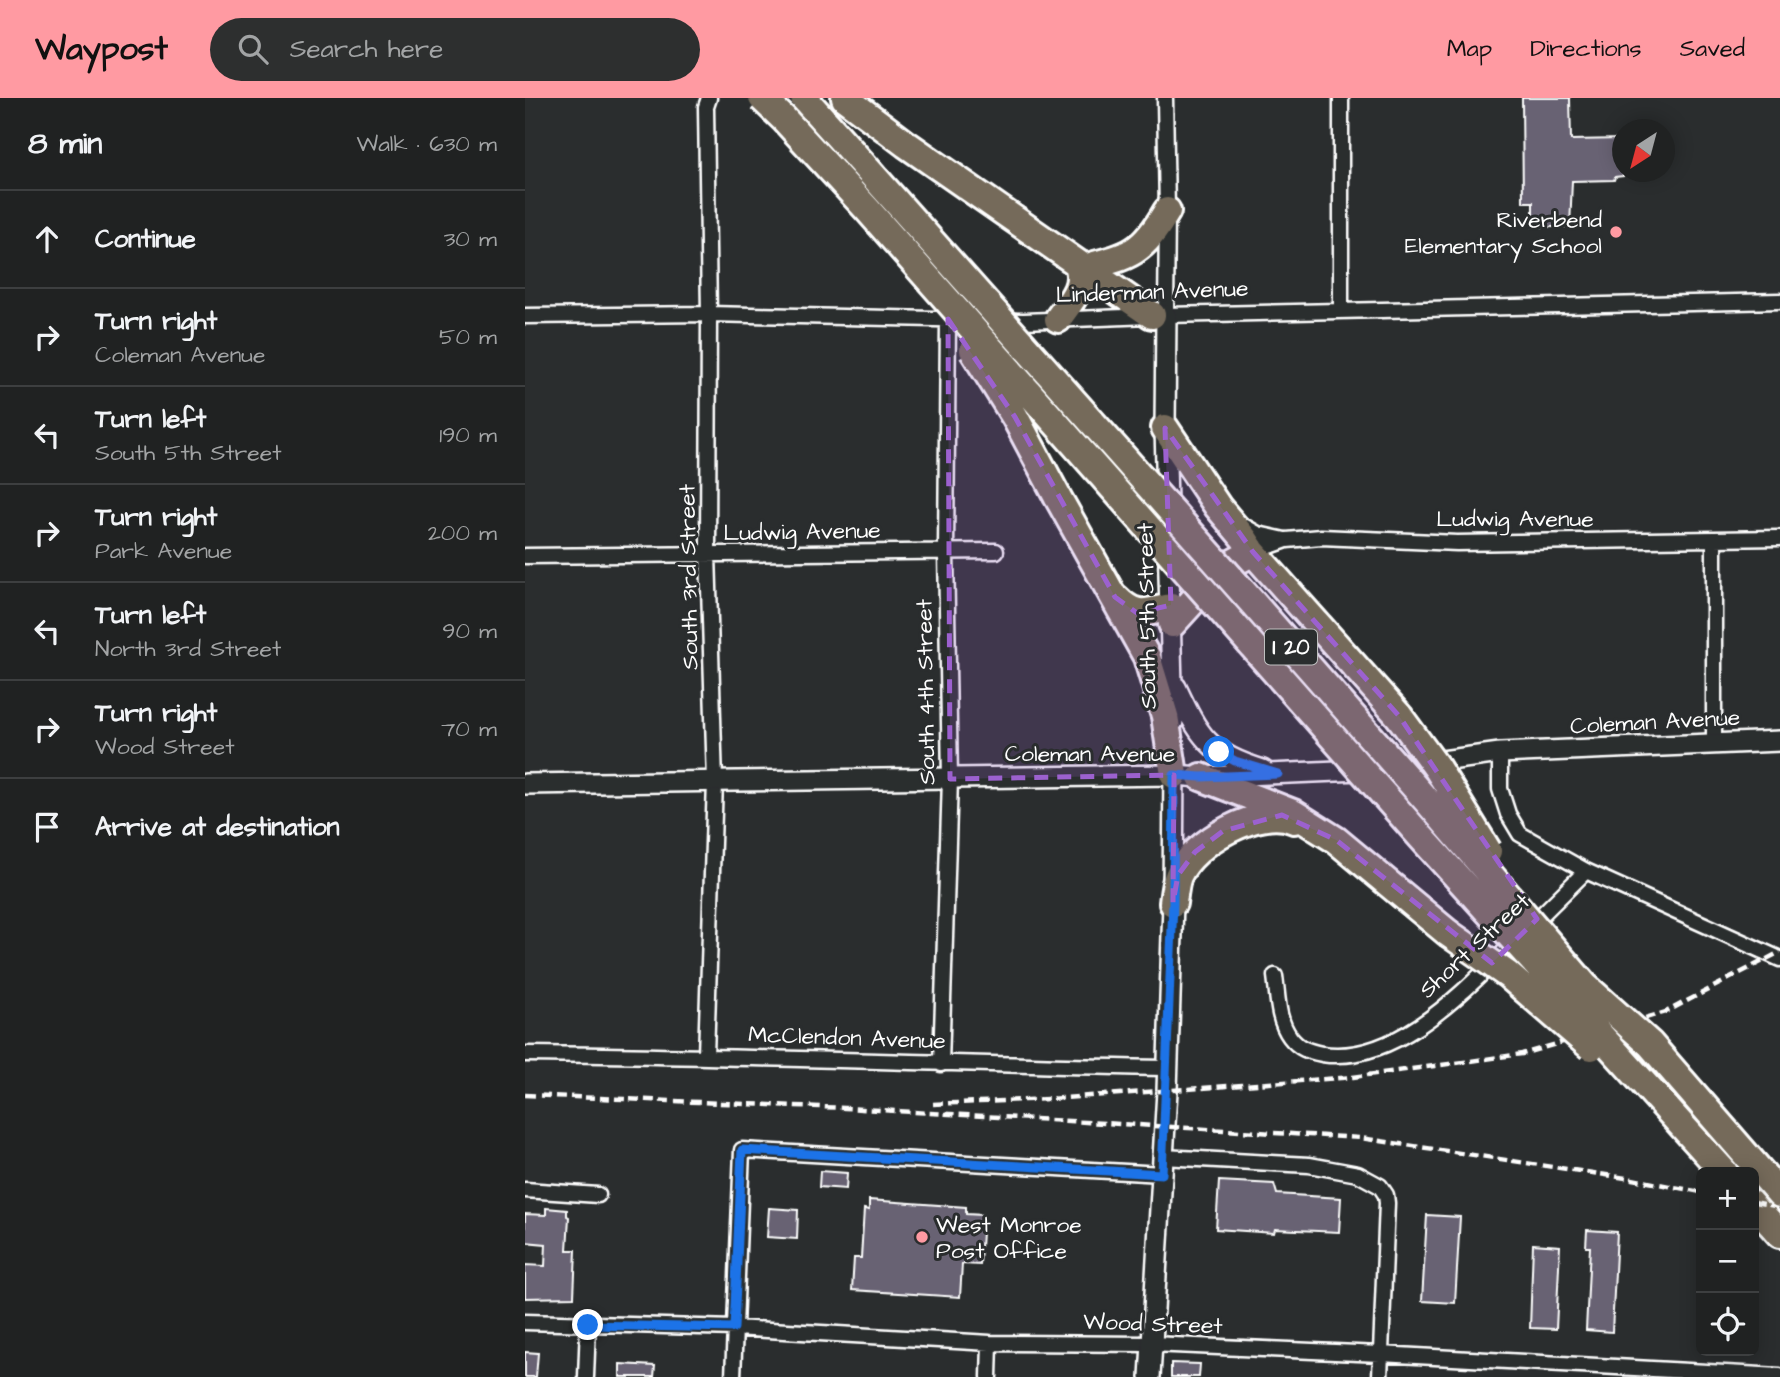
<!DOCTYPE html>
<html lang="en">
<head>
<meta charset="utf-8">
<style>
	body { margin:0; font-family:"Architects Daughter",sans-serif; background:#2d2f2f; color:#f1f3f6 }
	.controls { position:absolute; right:21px; bottom:21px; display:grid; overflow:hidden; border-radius:10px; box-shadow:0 4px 18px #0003 }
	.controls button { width:63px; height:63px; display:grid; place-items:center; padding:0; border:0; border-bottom:2px solid #3d3f40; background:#202222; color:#f1f3f6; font:35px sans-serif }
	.compass { position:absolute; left:1087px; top:21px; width:63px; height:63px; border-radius:50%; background:#202222; box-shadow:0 4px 18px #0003; rotate:216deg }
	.stop { position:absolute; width:21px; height:21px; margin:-16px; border:5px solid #1a73e8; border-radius:50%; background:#fff }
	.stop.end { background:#1a73e8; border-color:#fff; box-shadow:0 2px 7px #0008 }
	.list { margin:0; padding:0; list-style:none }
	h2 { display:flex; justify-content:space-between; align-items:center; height:91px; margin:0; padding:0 28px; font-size:30px }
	h2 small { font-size:23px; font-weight:400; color:#a2a4a5 }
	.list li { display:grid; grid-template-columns:46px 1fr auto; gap:21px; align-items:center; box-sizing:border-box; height:98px; padding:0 28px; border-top:2px solid #3d3f40 }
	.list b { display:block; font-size:26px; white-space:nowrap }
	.list p { margin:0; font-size:23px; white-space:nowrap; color:#a2a4a5 }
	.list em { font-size:23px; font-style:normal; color:#a2a4a5 }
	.icon { flex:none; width:38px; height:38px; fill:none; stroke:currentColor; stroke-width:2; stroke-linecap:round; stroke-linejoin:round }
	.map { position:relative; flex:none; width:1255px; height:1279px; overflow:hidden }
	header { display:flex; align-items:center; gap:42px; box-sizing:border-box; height:98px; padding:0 35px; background:#ff9aa2; color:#111 }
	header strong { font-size:33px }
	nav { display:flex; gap:38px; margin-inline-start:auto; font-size:24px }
	.search { width:490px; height:63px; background:#2d2f2f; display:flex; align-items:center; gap:18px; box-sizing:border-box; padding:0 24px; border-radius:38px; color:#a2a4a5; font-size:26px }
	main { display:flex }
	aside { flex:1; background:#202222 }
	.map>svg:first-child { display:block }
	.building { fill:#676273; stroke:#fff; stroke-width:2 }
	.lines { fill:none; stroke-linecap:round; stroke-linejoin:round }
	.street-casing { stroke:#fff; stroke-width:19 }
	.secondary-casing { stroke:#fff; stroke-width:24 }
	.highway-casing { stroke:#fff; stroke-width:32 }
	.street { stroke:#2a2d2e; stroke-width:14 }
	.secondary { stroke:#2a2d2e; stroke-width:19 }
	.highway { stroke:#746a5a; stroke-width:26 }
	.rail { stroke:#fff; stroke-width:4.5; stroke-dasharray:10 5; stroke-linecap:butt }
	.highway-bridge-casing { stroke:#fff; stroke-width:32; stroke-linecap:butt }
	.highway-bridge { stroke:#746a5a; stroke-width:26 }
	.route { stroke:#1a73e8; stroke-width:9 }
	.marked { fill:#9c61cf; fill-opacity:0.2; stroke:#9c61cf; stroke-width:5; stroke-dasharray:14 9; stroke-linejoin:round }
	.poi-dot { fill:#ff9aa2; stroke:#2a2d2e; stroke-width:2.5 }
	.labels { text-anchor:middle; stroke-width:6; stroke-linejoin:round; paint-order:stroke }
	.shield { fill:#2a2d2e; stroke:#bfc0c0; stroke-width:2 }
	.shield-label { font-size:21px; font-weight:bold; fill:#fff }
	.poi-label { font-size:23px; fill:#fff; stroke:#2a2d2e; text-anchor:end }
	.street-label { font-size:23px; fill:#fff; stroke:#2a2d2e }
</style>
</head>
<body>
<header>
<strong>Waypost</strong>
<div class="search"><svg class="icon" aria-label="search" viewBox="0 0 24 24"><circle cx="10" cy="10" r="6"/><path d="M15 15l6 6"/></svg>Search here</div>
<nav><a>Map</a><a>Directions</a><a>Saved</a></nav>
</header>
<main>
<aside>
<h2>8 min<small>Walk · 630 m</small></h2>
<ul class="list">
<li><svg class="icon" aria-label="ahead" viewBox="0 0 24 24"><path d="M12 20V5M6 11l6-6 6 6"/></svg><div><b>Continue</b></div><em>30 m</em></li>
<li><svg class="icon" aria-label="right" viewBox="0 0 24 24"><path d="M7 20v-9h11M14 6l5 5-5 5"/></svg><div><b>Turn right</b><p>Coleman Avenue</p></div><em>50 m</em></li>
<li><svg class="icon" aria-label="left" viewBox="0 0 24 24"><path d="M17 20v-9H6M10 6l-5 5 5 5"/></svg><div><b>Turn left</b><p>South 5th Street</p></div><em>190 m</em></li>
<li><svg class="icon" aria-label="right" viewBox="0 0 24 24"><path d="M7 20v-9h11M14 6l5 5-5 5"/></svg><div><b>Turn right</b><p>Park Avenue</p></div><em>200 m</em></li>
<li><svg class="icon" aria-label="left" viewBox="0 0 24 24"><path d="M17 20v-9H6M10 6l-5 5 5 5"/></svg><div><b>Turn left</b><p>North 3rd Street</p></div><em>90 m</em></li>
<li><svg class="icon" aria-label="right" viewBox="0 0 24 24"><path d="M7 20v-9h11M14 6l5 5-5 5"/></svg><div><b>Turn right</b><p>Wood Street</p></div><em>70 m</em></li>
<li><svg class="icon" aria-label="arrive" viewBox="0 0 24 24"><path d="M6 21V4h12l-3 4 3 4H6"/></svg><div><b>Arrive at destination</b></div></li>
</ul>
</aside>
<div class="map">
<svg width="1255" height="1279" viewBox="0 0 1255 1279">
	<rect width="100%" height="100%" fill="#2a2d2e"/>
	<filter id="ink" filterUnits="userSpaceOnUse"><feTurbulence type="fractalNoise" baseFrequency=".0143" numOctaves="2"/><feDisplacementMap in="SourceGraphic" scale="14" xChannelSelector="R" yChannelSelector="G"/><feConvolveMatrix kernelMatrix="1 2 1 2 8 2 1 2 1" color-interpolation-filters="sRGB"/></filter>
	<g filter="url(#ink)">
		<path class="building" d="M997 0H1045L1046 42 1097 41 1098 78 1090 79 1089 82 1047 83 1045 129H1008V104H998Z
			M295 1073 322 1075 321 1091 294 1089Z
			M694 1083 749 1086 752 1096 816 1100 814 1134 750 1131 749 1135 691 1131Z
			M344 1102 441 1109V1116L458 1117 455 1167 437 1166 435 1199 327 1192 329 1160H336L339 1111 344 1112Z
			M21 1110 42 1112V1118L44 1119 42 1152H51L49 1199 0 1200V1167L20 1168 21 1146 0 1144V1116L21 1117Z
			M244 1110 273 1112 272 1141 242 1139Z
			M902 1117 935 1119 930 1205 897 1203Z
			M1062 1132 1092 1134 1087 1234 1061 1232 1065 1149H1061Z
			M1008 1146 1035 1148 1031 1231 1005 1230Z
			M0 1254 13 1255 11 1279H0Z
			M646 1265 675 1266 674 1279H646Z
			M95 1266 130 1268 129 1279H95Z"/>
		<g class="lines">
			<g class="street-casing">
				<path id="street" d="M640 0 642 113 641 217 1255 203
					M816 212V0
					M0 218 184 216 499 223 625 218
					M717 427 733 436 760 442
					M1189 441V645
					M728 454 762 442 796 439 932 445 1255 440
					M0 458 471 453
					M975 655V691L983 716 995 736 1061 773 1255 861
					M750 878C753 899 752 921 765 939 774 951 783 953 797 956 870 967 938 894 985 848 1010 823 1036 798 1061 773
					M0 956C214 958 428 966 641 970
					M181 957 190 684 183 456 184 216 181 9 184 0
					M416 966 425 681 421 454 423 221
					M638 1059 784 1067 833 1076 855 1088 861 1097 862 1105 855 1279
					M0 1092 73 1097
					M0 1224 210 1230 465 1245 626 1246 855 1256 1255 1278
					M61 1279 63 1227
					M208 1279 217 1052 637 1076
					M464 1279 465 1245"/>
			</g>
			<g class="secondary-casing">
				<path id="secondary" d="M627 217H641L640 330 648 624
					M651 589C674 638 683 656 738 672
					M0 686 649 677 676 679 859 671 975 655 1255 643
					M625 1279 642 993 648 805 649 665"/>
			</g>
			<g class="highway-casing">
				<path id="highway" d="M320 0 381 46 627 217
					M558 170C605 158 617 156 642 113
					M533 221C545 204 561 188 553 167
					M640 330 693 409 719 440 728 454 874 618
					M532 398 622 559 640 618 649 677
					M591 500C612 521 621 514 646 509
					M647 526 697 471 728 454
					M676 679 768 715 811 742 923 835
					M648 805C649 797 650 786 653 778 667 745 735 706 769 722
					M1229 1107 1255 1136"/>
			</g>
			<use href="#street" class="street"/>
			<use href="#secondary" class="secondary"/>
			<use href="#highway" class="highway"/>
			<path class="rail" d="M0 997 320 1010 836 1040 1107 1081 1176 1094
				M408 1006 524 1001 828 979 997 956 1141 914 1255 854
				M1229 1104 1255 1109"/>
			<g class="highway-bridge-casing">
				<path id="highway-bridge" d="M237 0 259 21 342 111 896 739 1199 1074
					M279 0 719 495 902 703 1060 888 1125 946 1255 1096
					M448 252 490 319 532 398
					M874 618 912 670 963 753
					M923 835 983 877 1066 949"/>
			</g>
			<use href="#highway-bridge" class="highway-bridge"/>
		</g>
	</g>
	<g class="lines" filter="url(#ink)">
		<path class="route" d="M63 1227 209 1230 217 1052 637 1076 648 805 649 677 676 679 753 676 710 663 694 654"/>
	</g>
	<path class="marked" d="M423 221 490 319 590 499 612 515 646 507 640 330 728 454 874 618 1012 821 967 865 811 742 757 717 698 733 670 754 653 777 648 805 649 677 425 681Z"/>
	<g class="poi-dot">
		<circle cx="1091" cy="134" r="7"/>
		<circle cx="397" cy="1139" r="7"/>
	</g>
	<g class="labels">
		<rect class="shield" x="740" y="531.5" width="52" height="35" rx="5"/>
		<g class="shield-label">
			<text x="766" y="556">I 20</text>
		</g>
		<g class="poi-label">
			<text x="1077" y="129">Riverbend<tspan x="1077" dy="26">Elementary School</tspan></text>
			<text x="411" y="1134" text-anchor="start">West Monroe<tspan x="411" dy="26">Post Office</tspan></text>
		</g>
		<g class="street-label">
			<text transform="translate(627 193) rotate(-2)" y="8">Linderman Avenue</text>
			<text x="990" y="428">Ludwig Avenue</text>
			<text transform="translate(277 433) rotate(-1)" y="8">Ludwig Avenue</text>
			<text transform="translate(163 479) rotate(-91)" y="8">South 3rd Street</text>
			<text transform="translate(621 518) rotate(-91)" y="8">South 5th Street</text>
			<text transform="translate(400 594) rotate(-91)" y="8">South 4th Street</text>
			<text transform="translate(1130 623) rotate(-3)" y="8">Coleman Avenue</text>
			<text x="565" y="663">Coleman Avenue</text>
			<text transform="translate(949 847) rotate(-43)" y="8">Short Street</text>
			<text transform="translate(322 939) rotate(2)" y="8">McClendon Avenue</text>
			<text transform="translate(628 1225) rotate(2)" y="8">Wood Street</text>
		</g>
	</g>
</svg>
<div class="controls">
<button>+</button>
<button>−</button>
<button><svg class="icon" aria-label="locate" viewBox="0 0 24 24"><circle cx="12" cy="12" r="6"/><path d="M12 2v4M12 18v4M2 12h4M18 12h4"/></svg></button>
</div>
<svg class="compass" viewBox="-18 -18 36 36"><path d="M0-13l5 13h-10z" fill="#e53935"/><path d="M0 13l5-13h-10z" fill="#a2a4a5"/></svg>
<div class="stop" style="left:694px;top:654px"></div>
<div class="stop end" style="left:63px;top:1227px"></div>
</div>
</main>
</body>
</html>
